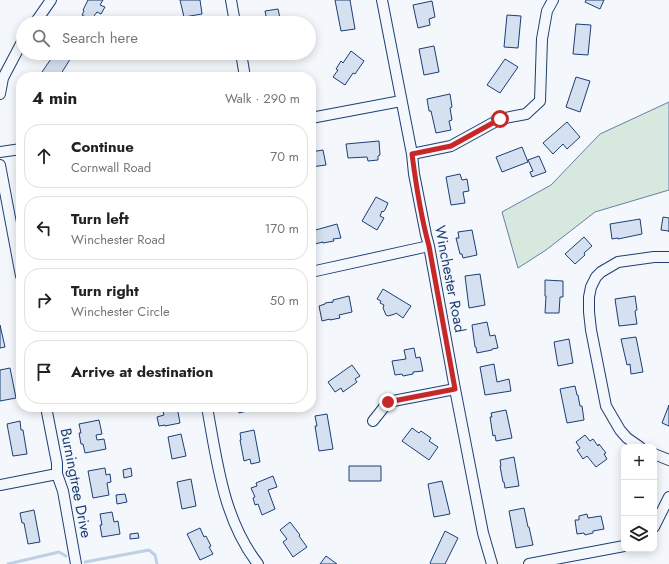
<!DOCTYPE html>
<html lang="en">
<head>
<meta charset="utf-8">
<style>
	body { margin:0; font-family:Jost,sans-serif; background:#f6f6f6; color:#222 }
	.controls { position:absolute; right:12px; bottom:12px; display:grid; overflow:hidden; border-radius:8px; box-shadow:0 2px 10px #0003 }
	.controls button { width:36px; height:36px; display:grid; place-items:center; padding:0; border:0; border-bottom:1px solid #e0e0e0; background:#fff; color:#222; font:20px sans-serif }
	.stop { position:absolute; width:12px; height:12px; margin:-9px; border:3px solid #c62828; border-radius:50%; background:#fff }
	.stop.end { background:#c62828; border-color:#fff; box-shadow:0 1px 4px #0008 }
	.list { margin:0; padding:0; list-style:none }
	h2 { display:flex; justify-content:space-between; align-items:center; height:52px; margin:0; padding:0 16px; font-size:17px }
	h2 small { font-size:13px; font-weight:400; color:#767676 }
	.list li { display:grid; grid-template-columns:26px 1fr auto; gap:12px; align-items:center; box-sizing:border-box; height:64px; margin:0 8px 8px; padding:0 8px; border:1px solid #e0e0e0; border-radius:16px }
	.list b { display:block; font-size:15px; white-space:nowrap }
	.list p { margin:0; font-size:13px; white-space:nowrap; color:#767676 }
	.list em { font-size:13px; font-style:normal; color:#767676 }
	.icon { flex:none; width:22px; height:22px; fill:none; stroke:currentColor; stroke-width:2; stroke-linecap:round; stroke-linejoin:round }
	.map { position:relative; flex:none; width:669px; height:564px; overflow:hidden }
	.search { position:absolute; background:#fff; box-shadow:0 2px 10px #0003; left:16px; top:16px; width:300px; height:44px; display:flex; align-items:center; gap:10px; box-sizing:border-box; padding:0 14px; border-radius:22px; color:#767676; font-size:15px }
	.panel { position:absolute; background:#fff; box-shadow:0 2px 10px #0003; left:16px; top:72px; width:300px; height:340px; border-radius:16px }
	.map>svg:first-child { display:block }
	.green { fill:#d7e8df; stroke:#687fa3 }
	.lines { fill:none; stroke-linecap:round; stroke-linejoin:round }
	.stream { stroke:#bed0e5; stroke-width:3 }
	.building { fill:#d5e0f0; stroke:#1d3f73 }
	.minor-casing { stroke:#1d3f73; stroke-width:12 }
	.minor { stroke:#f4f7fb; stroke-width:10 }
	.route { stroke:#c62828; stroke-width:5 }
	.labels { text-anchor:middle; stroke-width:3; stroke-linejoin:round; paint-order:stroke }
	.street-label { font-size:15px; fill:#1d3f73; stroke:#f4f7fb }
</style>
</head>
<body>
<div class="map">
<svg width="669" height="564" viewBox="0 0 669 564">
	<rect width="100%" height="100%" fill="#f4f7fb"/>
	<path class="green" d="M669 102V190L595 212 546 250 518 268 502 212 551 185 600 134Z"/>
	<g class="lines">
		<path class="stream" d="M85 562 149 550 155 555 157 564
			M8 564 59 552 66 556"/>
	</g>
	<path class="building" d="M88 0H103L100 5 105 7 101 14 97 12 94 16 103 21 102 23H89L91 20 82 15 84 11 83 10Z
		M180 0H200L202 14 184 17Z
		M335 0H350L355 29 341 31Z
		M586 0H604L600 9 585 2Z
		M432 1 435 17 429 19 430 25 418 28 413 5Z
		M278 9 281 23H265L264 17 266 16 265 11Z
		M507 15 521 16 518 48 504 47Z
		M576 24 591 25 588 55 573 54Z
		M434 46 439 72 424 75 419 49Z
		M351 51 364 61 355 74 353 73 345 85 333 77 338 70 336 69 341 61 343 63Z
		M55 53H74L59 77H50L42 72Z
		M505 59 518 67 500 93 487 85Z
		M576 77 590 81 580 112 566 107Z
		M450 94 452 107 450 108 452 120 449 121 451 130 436 133 431 111H429L427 99Z
		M567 122 580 137 567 149 563 144 553 154 543 143Z
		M379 141 380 155 378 156V160L368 161 367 157 348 158 346 144Z
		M522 147 528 162 502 172 496 157Z
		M323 150 326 165 311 167V152Z
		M539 156 546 172 532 177 530 172 533 171 528 160Z
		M460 174 462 180 467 179 469 191 463 192 465 203 451 205 446 177Z
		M376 197 388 203 385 210 383 212 382 211 380 216 384 218 377 230 362 221Z
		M663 217 669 218V232V231L661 230Z
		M640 219 642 234 618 239V238L612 239 610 224Z
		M337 224 341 238 333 239 334 241 323 243V242L315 244 312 231Z
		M472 230 477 255 463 258 462 254H460L456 238H459L458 232Z
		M584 237 592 246 584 253 585 255 575 264 565 254Z
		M480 274 485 305 469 308 465 276Z
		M545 280 563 281V297H560L559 313H545L546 296H545Z
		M383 289 411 306 403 318 396 313 395 314 388 316 386 315 383 308 384 305 380 303 381 301 377 299Z
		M349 296 352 312 339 315 340 318 330 320V319L322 321 319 306 325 304V303L332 302V303L333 302V300Z
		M635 296 637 310 635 311 637 324 619 326 615 299Z
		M487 322 490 336 495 335 498 348 492 349V350L477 353 476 347H475L472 325Z
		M0 325 5 347 0 348Z
		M636 337 643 372 631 374 630 364 627 365 621 339Z
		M569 339 573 363 558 366 554 342Z
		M414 348 416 358 420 357 423 371 413 372V374L403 376 402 374 395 375 392 361 406 359 404 350Z
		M494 364 497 382 509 379 511 391 485 395 480 367Z
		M352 365 360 376 355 379 357 382 343 392 341 388 335 392 328 382Z
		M10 368 16 398 0 401V370Z
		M575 386 577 395H578L580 406H582L584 420 567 423 560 389Z
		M669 405V426L662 423Z
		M148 407H177L180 423 165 426V425L159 426 157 417 164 415 162 408 148 410Z
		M238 407H259V408L239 413Z
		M506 410 512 438 496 441 495 435 493 436 490 417H492L491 413Z
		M327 414 333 449 319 451 315 426H317L315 416Z
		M99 420 102 434 96 435 97 440 104 439 106 449 85 453 83 444H81L79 433H81L79 424Z
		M20 421 21 430H23L27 454 13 456 7 424Z
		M412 428 419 433 421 431 431 438 429 441 438 447 429 460 402 441Z
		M254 430 260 462 251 464 250 459 244 461 240 440H241L240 433Z
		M181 434 186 456 172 459 168 437Z
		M585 435 590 441 593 439 598 446 599 444 606 453 604 454 607 459 596 467 587 456 583 459 577 450 580 448 576 442Z
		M514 457 519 486 505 488 504 482H503L500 466H501L500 460Z
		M349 466H381V481H349Z
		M105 468 106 475 110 474 111 482 107 483 109 495 93 498 88 471Z
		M131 468 132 476 124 478 123 470Z
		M273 476 277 487 268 490 275 509 262 515 258 504 255 505 253 498 255 497 251 488 257 486 256 483Z
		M191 479 196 506 182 509 177 482Z
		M442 481 450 514 434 517 428 484Z
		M125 494 127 502 117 504 116 495Z
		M524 508 528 527H529L533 545 516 548 509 511Z
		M34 510 40 542 28 544 24 523H22L20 513Z
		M112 512 114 522 118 521 120 534 102 537 100 525H102L100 514Z
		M587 514 588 518 601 516 604 529 593 531V533L585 535 584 533 577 534 575 520H579V516Z
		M290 522 300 535 299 536 307 547 293 557 283 542 287 539 280 530Z
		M200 528 204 537 206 536 211 546 209 547 213 554 200 560 187 534Z
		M445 531 458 538 445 564H431L430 563Z
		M138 533 139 538 130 539V534Z
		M326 556 337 564H320Z"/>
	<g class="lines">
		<g class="minor-casing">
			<path id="minor" d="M231 0 235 23
				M382 0 412 154 414 174 426 235 429 246 455 389 483 533 492 564
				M35 23 51 0
				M241 53 245 77
				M0 94 3 78 23 40
				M311 118 401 101
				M0 152 21 149
				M412 154 451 146 500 119 526 114 540 101 542 39 547 11 553 0
				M0 165 21 276
				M311 272 429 246
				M46 407 57 463V474L63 491 76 564
				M207 407C217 461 223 519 258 564
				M373 421 388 402 455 389
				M640 447 627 438 620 430 606 406 591 330 589 312V297L591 287 596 277 601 272 618 262 654 257H669
				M654 454 669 460
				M0 485 57 474
				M654 527 669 497
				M529 564 624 546"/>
		</g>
		<use href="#minor" class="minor"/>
	</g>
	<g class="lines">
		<path class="route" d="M388 402 455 389 429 246C421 217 416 185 412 154L451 146 500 119"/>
	</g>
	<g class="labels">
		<g class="street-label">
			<text transform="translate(450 279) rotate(79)" y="5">Winchester Road</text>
			<text transform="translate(76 483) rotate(79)" y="5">Burningtree Drive</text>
		</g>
	</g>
</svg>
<div class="controls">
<button>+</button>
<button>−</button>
<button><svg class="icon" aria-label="layers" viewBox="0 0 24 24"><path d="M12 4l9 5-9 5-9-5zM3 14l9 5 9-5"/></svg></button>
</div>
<div class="stop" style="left:500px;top:119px"></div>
<div class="stop end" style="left:388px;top:402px"></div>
<div class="search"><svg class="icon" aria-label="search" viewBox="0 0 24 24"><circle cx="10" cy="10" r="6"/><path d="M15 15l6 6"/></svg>Search here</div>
<section class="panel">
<h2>4 min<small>Walk · 290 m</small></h2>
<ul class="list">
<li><svg class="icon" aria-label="ahead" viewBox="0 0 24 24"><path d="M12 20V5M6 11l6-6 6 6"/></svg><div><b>Continue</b><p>Cornwall Road</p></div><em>70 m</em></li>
<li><svg class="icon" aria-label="left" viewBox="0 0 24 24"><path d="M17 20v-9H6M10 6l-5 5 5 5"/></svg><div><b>Turn left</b><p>Winchester Road</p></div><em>170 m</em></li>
<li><svg class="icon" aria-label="right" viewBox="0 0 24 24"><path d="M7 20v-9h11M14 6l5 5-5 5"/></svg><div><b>Turn right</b><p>Winchester Circle</p></div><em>50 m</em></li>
<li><svg class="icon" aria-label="arrive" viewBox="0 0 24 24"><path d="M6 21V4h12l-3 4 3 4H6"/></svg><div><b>Arrive at destination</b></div></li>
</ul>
</section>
</div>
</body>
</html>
